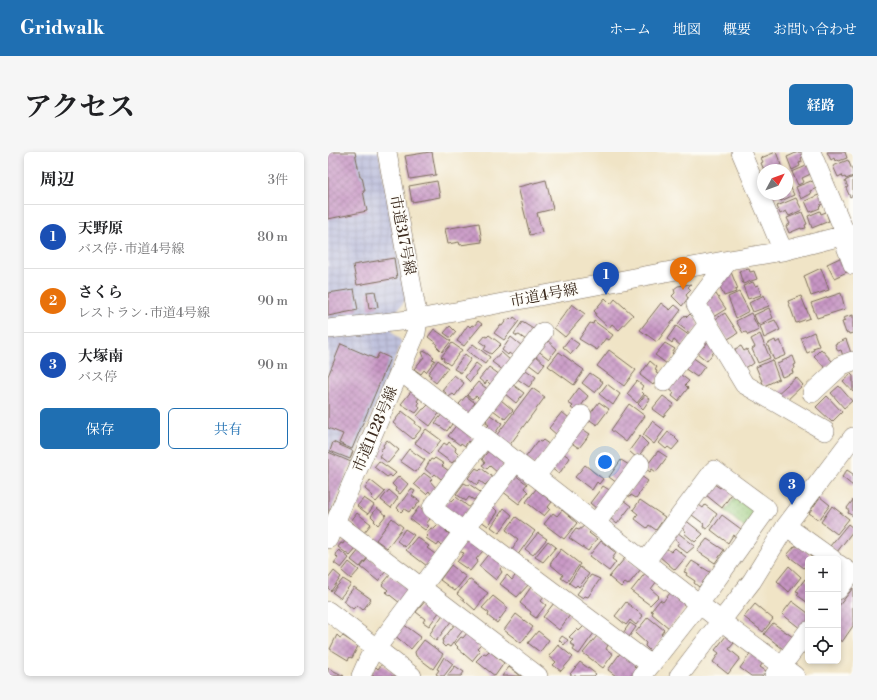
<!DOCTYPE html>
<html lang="ja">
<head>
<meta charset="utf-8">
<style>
	body { margin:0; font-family:"Libre Bodoni","Noto Serif JP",serif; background:#f6f6f6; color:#202124 }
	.controls { position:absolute; right:12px; bottom:12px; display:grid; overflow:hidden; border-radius:6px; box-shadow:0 2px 6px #0003 }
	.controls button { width:36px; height:36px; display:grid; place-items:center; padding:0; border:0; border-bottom:1px solid #e0e0e0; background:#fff; color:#202124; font:20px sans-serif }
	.compass { position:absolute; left:429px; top:12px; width:36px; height:36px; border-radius:50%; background:#fff; box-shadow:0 2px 6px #0003; rotate:49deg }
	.you { position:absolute; left:277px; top:310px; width:14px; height:14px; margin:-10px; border:3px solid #fff; border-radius:50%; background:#1a73e8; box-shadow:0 0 0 6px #1a73e833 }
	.badge { display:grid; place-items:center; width:26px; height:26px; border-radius:50%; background:#1f6fb2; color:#fff; font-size:13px; font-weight:700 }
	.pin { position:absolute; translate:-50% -33px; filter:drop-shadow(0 1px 2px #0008) }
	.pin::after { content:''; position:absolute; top:21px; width:14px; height:12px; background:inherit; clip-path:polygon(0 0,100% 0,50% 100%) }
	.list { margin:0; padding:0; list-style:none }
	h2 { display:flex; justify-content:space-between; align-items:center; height:52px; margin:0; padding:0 16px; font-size:17px }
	h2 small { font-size:13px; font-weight:400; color:#757577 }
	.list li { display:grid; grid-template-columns:26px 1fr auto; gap:12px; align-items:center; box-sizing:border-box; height:64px; padding:0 16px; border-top:1px solid #e0e0e0 }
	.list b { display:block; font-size:15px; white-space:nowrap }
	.list p { margin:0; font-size:13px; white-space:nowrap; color:#757577 }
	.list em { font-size:13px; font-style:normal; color:#757577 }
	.actions { display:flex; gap:8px; padding:12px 16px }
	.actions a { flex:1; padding:9px 0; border:1px solid #1f6fb2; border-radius:6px; text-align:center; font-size:14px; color:#1f6fb2 }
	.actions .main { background:#1f6fb2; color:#fff }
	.icon { flex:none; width:22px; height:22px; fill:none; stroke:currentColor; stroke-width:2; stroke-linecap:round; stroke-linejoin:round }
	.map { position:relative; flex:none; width:525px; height:524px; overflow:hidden; border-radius:6px }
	header { display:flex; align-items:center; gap:24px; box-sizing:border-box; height:56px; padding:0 20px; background:#1f6fb2; color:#fff }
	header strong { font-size:19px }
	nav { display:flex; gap:22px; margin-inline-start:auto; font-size:14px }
	.intro { display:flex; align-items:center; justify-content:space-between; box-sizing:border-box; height:96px; padding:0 24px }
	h1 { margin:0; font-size:28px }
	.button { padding:10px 18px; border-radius:6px; background:#1f6fb2; color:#fff; font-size:14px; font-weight:700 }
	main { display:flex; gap:24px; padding:0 24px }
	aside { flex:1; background:#fff; border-radius:6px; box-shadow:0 2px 6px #0003 }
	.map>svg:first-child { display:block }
	.industrial { fill:url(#industrial-grid) }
	.grass { fill:url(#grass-dots); stroke:#69794b }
	.building { fill:url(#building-cross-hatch) }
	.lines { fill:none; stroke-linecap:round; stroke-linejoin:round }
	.minor-casing { stroke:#7a6b59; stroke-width:20 }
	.minor { stroke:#fff; stroke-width:19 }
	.labels { text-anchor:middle; stroke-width:3; stroke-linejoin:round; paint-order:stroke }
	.street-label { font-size:15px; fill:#3b2a1e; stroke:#fdfcf7 }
</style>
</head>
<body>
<header>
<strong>Gridwalk</strong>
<nav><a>ホーム</a><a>地図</a><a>概要</a><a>お問い合わせ</a></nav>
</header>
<div class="intro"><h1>アクセス</h1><a class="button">経路</a></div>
<main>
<aside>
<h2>周辺<small>3件</small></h2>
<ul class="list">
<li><span class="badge" style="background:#1a4fb4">1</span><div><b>天野原</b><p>バス停 · 市道4号線</p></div><em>80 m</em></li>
<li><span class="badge" style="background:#e8710a">2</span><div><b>さくら</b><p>レストラン · 市道4号線</p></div><em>90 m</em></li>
<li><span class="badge" style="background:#1a4fb4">3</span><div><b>大塚南</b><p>バス停</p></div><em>90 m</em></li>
</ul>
<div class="actions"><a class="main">保存</a><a>共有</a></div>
</aside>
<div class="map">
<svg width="525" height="524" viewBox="0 0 525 524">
	<defs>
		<pattern id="industrial-grid" width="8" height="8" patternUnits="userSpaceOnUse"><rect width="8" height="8" fill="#c0c2dd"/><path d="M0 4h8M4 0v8" fill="none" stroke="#a6a7bd"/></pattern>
		<pattern id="grass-dots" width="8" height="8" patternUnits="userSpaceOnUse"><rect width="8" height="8" fill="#97c878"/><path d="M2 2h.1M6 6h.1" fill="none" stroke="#7ca362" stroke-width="1.8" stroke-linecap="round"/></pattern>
		<pattern id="building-cross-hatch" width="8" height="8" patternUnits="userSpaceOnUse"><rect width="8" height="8" fill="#c795c4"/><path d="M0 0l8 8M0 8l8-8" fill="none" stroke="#a37a9f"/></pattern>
	</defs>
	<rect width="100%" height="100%" fill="#fdfcf7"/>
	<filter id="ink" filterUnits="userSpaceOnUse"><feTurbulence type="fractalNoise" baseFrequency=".025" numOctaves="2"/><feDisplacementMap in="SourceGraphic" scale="8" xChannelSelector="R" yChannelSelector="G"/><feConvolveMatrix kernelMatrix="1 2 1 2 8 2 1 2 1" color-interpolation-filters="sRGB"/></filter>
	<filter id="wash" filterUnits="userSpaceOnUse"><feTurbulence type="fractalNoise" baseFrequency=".012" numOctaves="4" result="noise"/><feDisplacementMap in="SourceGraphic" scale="16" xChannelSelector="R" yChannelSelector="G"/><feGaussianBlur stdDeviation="0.9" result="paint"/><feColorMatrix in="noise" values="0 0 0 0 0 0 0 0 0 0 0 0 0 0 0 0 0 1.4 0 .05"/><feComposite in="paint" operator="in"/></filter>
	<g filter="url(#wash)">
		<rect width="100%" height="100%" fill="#f0e4c6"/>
		<path class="industrial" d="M0 0H51L78 147 69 159 64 179 74 190 0 366Z"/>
		<path class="grass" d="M410 341 430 355 419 378 397 359Z"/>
		<g id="blocks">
			<path class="building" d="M0 0H27L32 25H34L37 39H35L39 59 0 67Z
				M102 0H104L108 23 82 27 77 4Z
				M448 0 453 13 440 18H436L433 11 435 10 433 6Z
				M470 0H475L476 4 473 6 474 10 471 11 472 14 464 18 459 5Z
				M499 0H517L519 6 511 9 510 8 507 9 506 6 503 8Z
				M520 8 525 20V24L518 27 517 25 515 26 514 23 510 25 505 14Z
				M483 12 487 20 474 26 476 30 470 33 464 20Z
				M525 25V43L522 45 518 36 520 35 517 29Z
				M218 28 225 57 209 61 214 80 202 83 190 35Z
				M109 29 112 45 84 50 81 34Z
				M483 29 484 30 486 29 489 36 482 39 483 42 473 47 468 35Z
				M462 34 466 43 453 49 451 43 446 46 444 42H459V36Z
				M495 41 499 50 492 53 493 54 491 55 492 56 482 60 477 49Z
				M468 46 474 58 461 64 458 59 452 62 449 54Z
				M492 59 493 62 498 60 501 69 484 76 480 64Z
				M474 60 479 72 477 73 478 76 473 77V76L461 81 458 74 462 72 459 66Z
				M151 71 154 90 132 93 131 90 120 92 117 77Z
				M514 105 521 119 506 126 499 112Z
				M66 106 69 126 29 133 25 113Z
				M493 116 501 138 483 144 476 124Z
				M421 117 422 120 426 119 429 127 415 132 411 119Z
				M403 120 410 137 407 138 408 140 396 144 390 130Z
				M425 130 427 134 430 133 433 143 420 147 415 134Z
				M363 132 360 135 363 138 358 143 360 146 354 154 344 144 347 141 346 137 350 134Z
				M26 137 30 158 0 164V141Z
				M47 139 50 155 41 157 39 140Z
				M411 140 421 159 408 166 400 145Z
				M513 141 517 157 489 166 483 151Z
				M388 142 398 157 385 165 376 149Z
				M436 143 441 154 425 160 421 151Z
				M473 144 482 166 468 171 460 149Z
				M277 146 283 152 287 147 305 163 291 178 284 172 281 176 267 163 268 161 266 159Z
				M333 151 342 158 347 153 353 158 329 190 312 178Z
				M244 152 257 162 237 185 226 176Z
				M441 156 445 166 430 173 426 163Z
				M397 161 410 181 400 187 386 168Z
				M423 161 431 178 420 183 418 180 415 181 408 169Z
				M362 162 370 168 368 171 371 173 363 182 350 172 357 163 359 165Z
				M525 163V181L521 182 520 180 518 181 514 170 517 169 515 166Z
				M186 165 191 169 176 188 166 181 172 173 174 174 179 167 181 168 182 166 184 168Z
				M447 168 452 178 436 186 432 174Z
				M150 169 154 172 136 194 129 189 140 173 142 175 144 173 146 174Z
				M266 169 285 183 281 188 278 186 269 198 251 187 262 171 265 172Z
				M194 170 207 178 198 188 191 183 189 184 186 182Z
				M122 174 128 180 123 186 116 181Z
				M348 174 362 184 354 195 346 188 344 191 339 187Z
				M106 177 123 189 114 200 108 194 109 192 100 185Z
				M486 180 491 194 485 196 486 198 479 201 473 186Z
				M432 182 442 206 430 211 424 197 427 195 423 187Z
				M161 183 173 192 163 202 156 198 158 194 152 190 157 184 159 185Z
				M183 185 194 194 185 204 181 201 180 203 174 198Z
				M242 186 251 192 243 202 235 195Z
				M218 187 229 197 221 207 209 198Z
				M518 187 523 201 515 204 513 198 510 199 507 192Z
				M447 188 448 191 452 188 458 203 446 208 439 192Z
				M380 190 388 197 379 209 369 201 374 194 376 195Z
				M124 191 134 198 122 213 115 208 116 206 113 205Z
				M337 191 347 197 344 201 346 203 339 212 327 203Z
				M13 192 48 207 51 201 62 206 24 297 11 291 15 282 0 276V224Z
				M145 192 162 205 157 212 139 199Z
				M413 194 416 199 419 197 426 211 422 214 421 213 415 217 406 201 408 200 407 197Z
				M493 197 505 210 498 217 486 204Z
				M281 198 308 218 296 234 269 214Z
				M98 199 106 205 104 207 107 208 98 220 96 218 93 222 86 217 96 205 94 200Z
				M173 200 183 209 176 219 164 210Z
				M231 200 256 218 246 233 220 214Z
				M137 202 143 207 133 221 126 217Z
				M206 202 217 212 211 220 199 211Z
				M465 204 468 212 466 213 467 216 464 218 465 221 454 225 449 212 454 210V209Z
				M364 205 377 214 369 225 356 216Z
				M110 208 120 216 108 231 102 226 103 224 100 222Z
				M444 208 451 227 436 234 428 215Z
				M322 209 329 215 327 218 329 219 328 221 332 223 325 233 312 223Z
				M148 211 153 215 142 230 137 225Z
				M161 215 172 223 164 234 159 229 157 232 151 227Z
				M195 216 208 225 201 235 188 226Z
				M262 221 275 230 267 241 254 231Z
				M523 222 525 224V240L515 229Z
				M126 223 136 231 127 244 125 242 119 246 117 243 118 241 114 238Z
				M353 223 361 229 357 233 360 236 350 249 344 244 346 241 341 237Z
				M468 225 475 233 456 251 448 243Z
				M309 229 315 234 313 237 315 239 314 240 316 242 309 251 299 242Z
				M150 230 162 239 152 248 148 244 144 247 139 243Z
				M184 232 196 241 188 251 177 242Z
				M279 232 292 242 285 253 271 242Z
				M511 234 524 249 516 256 503 241Z
				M204 236 217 245 181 294 168 284Z
				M251 236 260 244 249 260 243 256 245 254 240 251Z
				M85 237 93 243 89 249 91 251 90 253 92 256 88 261 73 252Z
				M317 243 322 247 315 257 310 252Z
				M138 244 150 253 141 264 131 255 133 254 131 252Z
				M335 244 346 252 335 265 324 257Z
				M499 244 514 260 504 270 488 255Z
				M173 248 185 258 177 267 165 258Z
				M271 250 281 257 269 273 259 266Z
				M101 252 112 260 102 274 89 264 95 257H96Z
				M301 252 317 264 298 290 283 278Z
				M74 259 88 270 87 272 94 276 85 287 65 271Z
				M234 260 241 266 230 284 221 276Z
				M115 261 126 269 119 279 107 271Z
				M162 263 174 271 166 283 159 275 161 273 158 271 159 269 158 268Z
				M324 269 336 278 326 292 315 283Z
				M130 271 145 287 142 291 140 289 137 294 133 291 132 293 120 284Z
				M253 276 262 282 251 296 242 290Z
				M98 277 113 288 102 302 87 291Z
				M340 280 348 285 347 286 351 290 344 298 340 295 338 297 331 291Z
				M312 284 320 292 309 306 301 299Z
				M59 288 71 298 60 311 51 304 54 300 52 298 56 295 55 293Z
				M215 288 222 293 207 313 197 306 210 289 213 290Z
				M5 290 25 299 22 307 2 299Z
				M121 290 128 296 127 299 131 303 124 311 109 300 116 291 119 293Z
				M81 297 97 308 88 320 72 309Z
				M161 298 175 310 174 312 176 313 170 321 162 314 159 317 154 313 157 311 154 307Z
				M330 299 339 305 328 320 324 317 322 320 317 316Z
				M0 300 23 310 0 363Z
				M235 301 242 306 231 322 223 316Z
				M107 306 116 312 114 314 121 319 117 326 115 325 113 327 107 322 105 324 97 317 103 307 105 308Z
				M293 308 301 313 289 331 281 325Z
				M51 309 68 321 64 325 62 323 59 325 46 315Z
				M276 309 281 314 276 319 271 315Z
				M257 313 275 327 271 332 269 330 264 338 247 325Z
				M148 316 151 318 153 316 166 326 163 331 161 329 157 333 152 329 149 333 140 326Z
				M519 318 525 322V334L514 325Z
				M96 321 104 327 102 329 108 336 103 342 101 339 98 342 86 332Z
				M187 323 199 332 196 336 200 340 191 352 174 339Z
				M71 324 80 332 72 342 67 339 68 336 64 332Z
				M313 324 320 329 308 346 303 343 302 345 299 343Z
				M42 328 57 340 48 350 43 346 45 344 37 337Z
				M136 331 140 333 141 332 155 342 151 346 149 344 146 348 141 345 138 349 128 342Z
				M386 332 392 336 395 332 405 340 394 356 378 343Z
				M275 334 283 339 269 357 262 351Z
				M83 337 87 339 84 344 92 349 85 358 84 356 81 360 76 357 73 360 69 356Z
				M208 337 224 350 220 355 222 357 216 364 198 350Z
				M61 338 70 346 63 356 53 348Z
				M128 345 142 356 133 367 116 354 121 347 124 349Z
				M492 345 502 353 491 368 481 361Z
				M36 346 46 353 40 362 29 354Z
				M295 348 303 354 289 372 282 366Z
				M312 348 337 365 328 378 321 373 319 376 307 367 310 362 305 358Z
				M525 348V364L520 361 521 359 519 356Z
				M371 353 375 356 377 353 389 362 379 377 375 375 376 372 364 363Z
				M164 354 170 360 160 374 153 369Z
				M504 354 521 367 509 382 493 370Z
				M91 355 100 361 99 363 102 367 98 372 101 374 97 378 82 367Z
				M49 356 58 363 50 373 46 369 47 368 43 364Z
				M176 356 184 363 171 381 163 375Z
				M234 358 249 371 236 387 216 372 225 361 229 364Z
				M29 361 43 372 35 382 23 369Z
				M394 363 413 377 408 385 405 383 400 391 383 378Z
				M188 365 207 379 189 404 183 399 190 387 178 378Z
				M64 366 75 375 59 396 48 388Z
				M356 367 375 382 367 390 356 381 358 379 351 374Z
				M111 372 117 376V378L122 383 114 394 111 391 109 394 98 386 100 384 98 382 103 376 106 377Z
				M520 372 525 376V379L509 400 502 394Z
				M256 374 263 379 261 381 269 387 260 399 241 386 248 377 251 378Z
				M77 377 86 383 77 395 69 389Z
				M349 380 367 394 359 401 349 393 351 390 345 385Z
				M210 381 219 387 205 403 197 397Z
				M89 385 101 394 99 396 107 402 99 414 78 398Z
				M18 387 29 396 22 404 10 395 13 391 15 392Z
				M139 387 155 399 148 407 150 409 142 419 129 410 136 401 130 399Z
				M379 387 396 398 387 411 369 399Z
				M220 389 228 395 215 410 207 405Z
				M273 389 288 401 284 407 288 410 281 419 261 404Z
				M472 391 484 406 483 407H480V411L476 416 459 403 467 394H470Z
				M338 396 343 400 347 396 358 405 347 418 331 404Z
				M233 397 252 412 239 430 233 426 235 423 222 412Z
				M11 398 21 406 13 416 6 411 10 406 8 404 9 400Z
				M31 398 40 405 32 415 23 408Z
				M162 400 176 412 172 417 174 420 168 428 151 414Z
				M41 405 58 419 50 429 33 415Z
				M297 406 313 417 300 433 297 431 293 435 281 425Z
				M364 409 382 420 371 435 366 431 367 429 358 423 359 421 356 420Z
				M21 410 31 418 23 427 14 419Z
				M123 413 138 425 127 439 112 428Z
				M461 414 473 425 461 440 449 429Z
				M252 415 261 422 251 435 249 433 247 435 241 431Z
				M6 419 13 425 3 439 0 436V427Z
				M318 420 329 429 323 437 331 444 322 453 303 439Z
				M189 421 202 431 189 445 172 432 179 423 184 428Z
				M62 423 82 438 72 451 58 440 60 438 54 433Z
				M263 423 272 427 260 445 257 444 255 446 249 442Z
				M15 427 23 432 12 446 4 440Z
				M141 427 160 441 147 458 129 442Z
				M477 427 480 430V451L469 443 471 440 468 439Z
				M26 435 43 447 35 458 29 453 25 457 15 449Z
				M203 435 217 444 213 449 218 453 208 466 202 462 203 460 192 451Z
				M525 436V474L514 490 510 487V455Z
				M342 441 358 454 341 476 324 462 325 460 323 459 332 448 335 450Z
				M165 444 180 456 169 471 160 464 161 461 154 456Z
				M98 448 112 459 101 474 95 470 97 467 88 460Z
				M464 449 480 461V468L473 477 454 462Z
				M298 450 315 464 308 473 302 468 298 473 287 464Z
				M226 451 242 463 231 478 215 465Z
				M427 452 445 467 435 480 416 465Z
				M116 461 124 468 108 489 101 483Z
				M188 462 205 475 193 491 176 478Z
				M320 465 336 478 333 482 336 485 323 500 317 494 318 491 307 481Z
				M302 471 308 475 299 488 293 484Z
				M445 471 465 485 455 497 436 482Z
				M75 472 93 485 83 497 66 483Z
				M127 472 135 478 122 495 119 493 117 495 114 492 115 490 114 489Z
				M256 474 266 481 251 502 245 498 247 495 242 491 245 488 241 485 249 477 251 479Z
				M210 479 221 488 212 500 200 491Z
				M139 481 153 492 149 496 152 499 144 509 129 496 130 495 127 492 133 485 135 486Z
				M9 483 12 486 15 484 30 494 24 506 22 505 20 508 2 497Z
				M234 484 240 488 236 493 231 488Z
				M269 484 280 493 278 497 285 502 275 516 255 501Z
				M398 484 406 491 401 497 412 506 400 522 385 510 391 501 387 498Z
				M96 488 115 502 105 517 88 504 87 500Z
				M230 493 245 505 233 519 225 513 228 510 221 504Z
				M161 499 176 511 167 524 148 509 156 501 158 502Z
				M293 500 308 511 306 514 310 518 305 524H288L280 518Z
				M423 501 435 511 432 515 438 519 434 524H423L412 516Z
				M116 505 125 512 116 524H111L108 522 111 518 109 517Z
				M252 510 268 522 266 524H245L242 522Z
				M54 512 69 524H43L41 523 48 515 50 517Z
				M127 514 136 520 133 524H119Z
				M181 515 193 524H174Z
				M0 516 16 524H0Z"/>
		</g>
	</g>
	<g filter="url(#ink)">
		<use href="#blocks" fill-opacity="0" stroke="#7a6b59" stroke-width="1"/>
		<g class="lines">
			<g class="minor-casing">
				<path id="minor" d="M413 0 455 99
					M483 0 518 83
					M514 84 525 113
					M401 108 368 152 416 232 497 279
					M0 177 90 167 401 108 455 99 525 81
					M72 219 393 469 467 524
					M336 230 380 172
					M484 241 514 213 525 209
					M142 273 215 180
					M208 324 254 263
					M7 370 210 524
					M268 371 312 312
					M458 374 504 407
					M138 375 323 513
					M135 379 104 356 157 285
					M0 387 88 181 90 167 59 0
					M510 412 523 421 510 438
					M0 459 84 524
					M33 524 41 506 188 309
					M314 524 371 452 439 357 386 318 317 410
					M351 524 393 469 424 429 458 374 525 285
					M446 524 480 479"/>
			</g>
			<use href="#minor" class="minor"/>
		</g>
	</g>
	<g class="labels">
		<g class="street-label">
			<text transform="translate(75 83) rotate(79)" y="5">市道317号線</text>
			<text transform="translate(216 143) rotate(-11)" y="5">市道4号線</text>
			<text transform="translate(47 277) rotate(-67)" y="5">市道1128号線</text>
		</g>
	</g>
</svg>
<div class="controls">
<button>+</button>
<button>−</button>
<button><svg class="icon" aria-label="locate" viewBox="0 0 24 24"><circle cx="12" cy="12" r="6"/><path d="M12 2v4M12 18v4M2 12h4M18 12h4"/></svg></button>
</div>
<svg class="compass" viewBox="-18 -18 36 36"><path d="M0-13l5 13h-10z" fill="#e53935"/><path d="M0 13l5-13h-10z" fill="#757577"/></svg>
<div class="you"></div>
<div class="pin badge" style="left:278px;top:143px;background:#1a4fb4">1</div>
<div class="pin badge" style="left:355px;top:138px;background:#e8710a">2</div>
<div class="pin badge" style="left:464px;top:353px;background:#1a4fb4">3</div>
</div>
</main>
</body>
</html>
